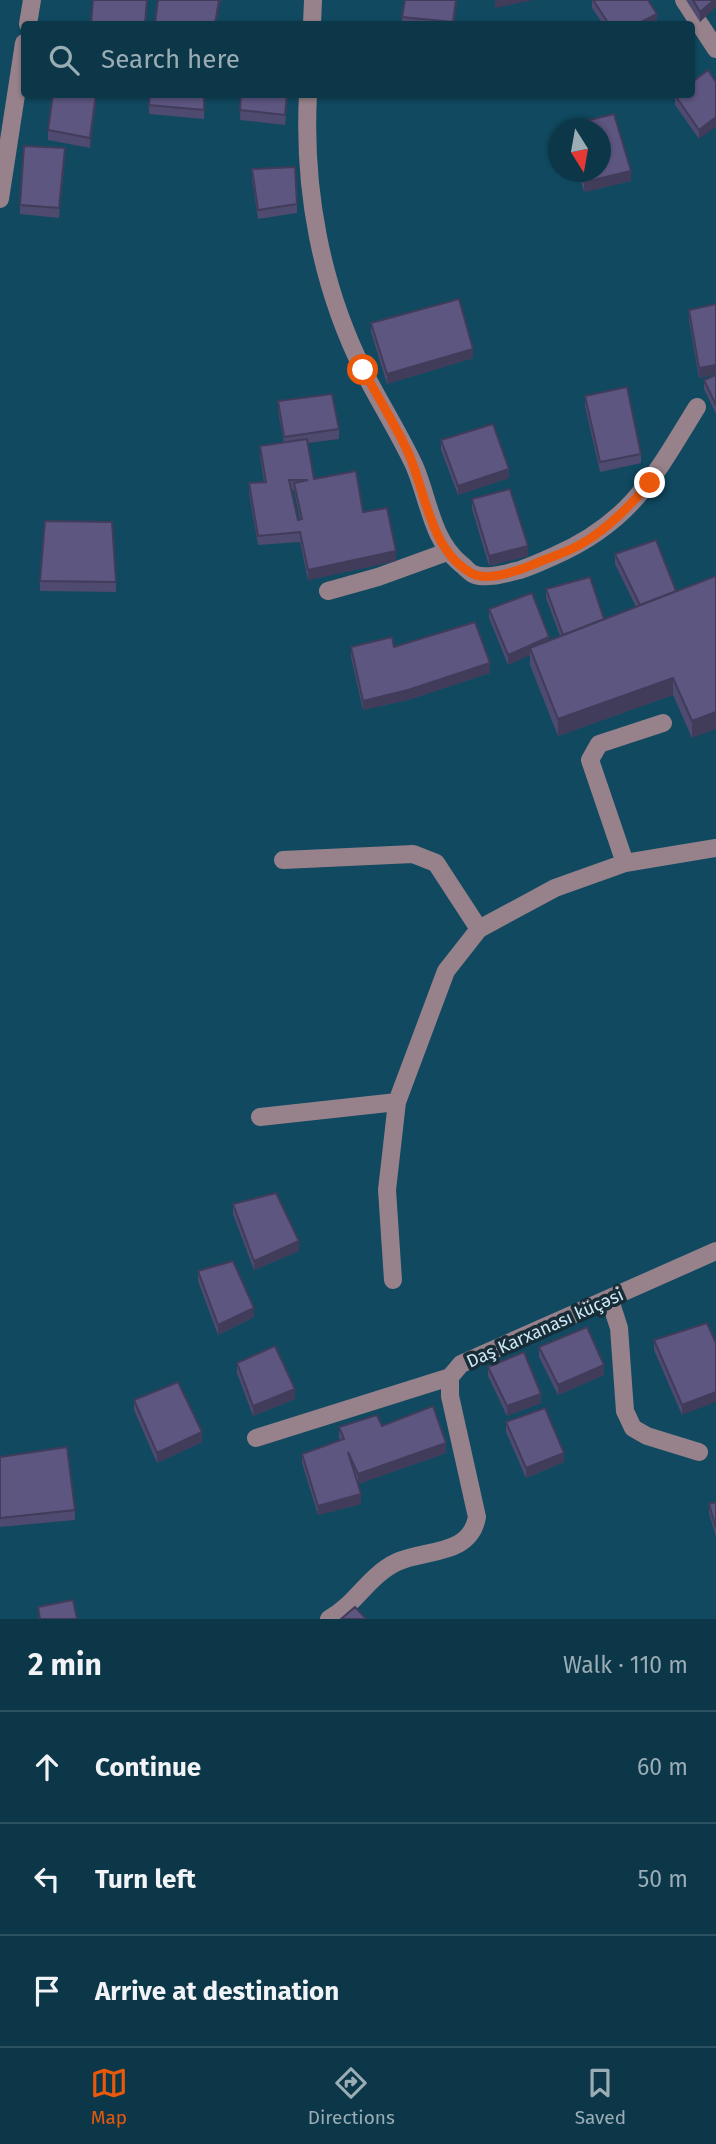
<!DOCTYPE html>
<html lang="en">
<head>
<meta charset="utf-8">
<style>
	body { margin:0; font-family:"Fira Sans",sans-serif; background:#1a4252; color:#f1f3f6 }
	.compass { position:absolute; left:548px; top:119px; width:63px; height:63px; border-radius:50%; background:#0c3748; box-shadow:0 2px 5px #0004; rotate:169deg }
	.stop { position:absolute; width:21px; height:21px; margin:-16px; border:5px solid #ea580c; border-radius:50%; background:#fff }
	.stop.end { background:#ea580c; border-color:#fff; box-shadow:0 2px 7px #0008 }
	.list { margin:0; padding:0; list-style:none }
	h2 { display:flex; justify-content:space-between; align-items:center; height:91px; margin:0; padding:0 28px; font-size:30px }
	h2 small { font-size:23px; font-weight:400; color:#9aacb4 }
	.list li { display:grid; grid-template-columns:46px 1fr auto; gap:21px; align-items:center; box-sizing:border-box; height:112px; padding:0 28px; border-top:2px solid #2c5160 }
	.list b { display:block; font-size:26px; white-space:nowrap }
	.list em { font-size:23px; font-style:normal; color:#9aacb4 }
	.icon { flex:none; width:38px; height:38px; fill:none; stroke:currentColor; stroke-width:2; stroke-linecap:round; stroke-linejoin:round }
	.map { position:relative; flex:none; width:716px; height:1619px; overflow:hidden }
	.search { position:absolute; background:#0c3748; box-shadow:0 2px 5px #0004; left:21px; right:21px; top:21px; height:77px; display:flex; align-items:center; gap:18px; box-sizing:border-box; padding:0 24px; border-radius:7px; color:#9aacb4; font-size:26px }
	.sheet { height:427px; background:#0c3748 }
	nav { display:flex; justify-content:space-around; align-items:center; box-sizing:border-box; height:98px; border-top:2px solid #2c5160; background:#0c3748; font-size:19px; color:#9aacb4 }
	nav a { display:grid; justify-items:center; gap:4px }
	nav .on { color:#ea580c }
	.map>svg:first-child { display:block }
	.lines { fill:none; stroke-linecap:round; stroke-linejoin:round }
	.minor { stroke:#97818a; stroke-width:18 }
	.wall { fill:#4f4a6f; fill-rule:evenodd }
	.shaded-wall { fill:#403c5a }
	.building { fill:#5c5681; stroke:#403c5a; stroke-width:2; fill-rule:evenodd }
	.route { stroke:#ea580c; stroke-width:9 }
	.labels { text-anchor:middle; stroke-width:7; stroke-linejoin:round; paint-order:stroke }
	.street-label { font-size:18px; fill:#cee8f6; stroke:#172d37 }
</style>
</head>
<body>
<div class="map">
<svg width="716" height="1619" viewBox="0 0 716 1619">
	<rect width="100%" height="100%" fill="#104960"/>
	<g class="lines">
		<path class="minor" d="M684 0 716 49
			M28 24 32 0
			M312 24 313 0
			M308 94C303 190 321 286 364 372 380 403 399 433 414 465 429 499 431 539 461 564 465 567 469 572 473 574 486 580 507 573 520 570 532 566 543 561 554 556 632 522 655 475 697 407
			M0 199 24 43
			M328 591 378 577 447 552
			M283 860 413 854 436 863 479 929
			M625 863 590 760 599 744 663 723
			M260 1117 397 1102
			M393 1280 387 1190 397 1102 446 971 479 929 555 888 625 863 716 848
			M610 1300 619 1328 625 1411 633 1428 647 1436 699 1452
			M256 1438 450 1377
			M329 1619C355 1605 369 1575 397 1562 426 1549 470 1556 477 1517L450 1396V1377L461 1364 716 1251"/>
	</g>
	<path class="wall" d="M405 0H457L454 24H402V17Z
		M592 0H648L657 23 655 24H603L592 8Z
		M686 0H716L700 22Z
		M716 82 699 139 675 105V95Z
		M97 94 90 148 48 140V130Z
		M205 94 204 119 149 114V105Z
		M241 94H288L285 125 240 120Z
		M614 114 631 171V181L584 192 579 172H600V130H570V125Z
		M65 158 59 218 20 214V205Z
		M252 169 297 204V213L258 219 252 179Z
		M689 310 716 374 699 378 689 320Z
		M371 323 473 358 387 384 371 332Z
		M716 375V414L704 389V380Z
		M585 396 641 454V463L600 472 585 406Z
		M278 401 339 429V439L308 443 314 479 363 512 396 561 308 580 300 542 258 545 249 493V483L264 482 260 456V446L284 443 278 411ZM291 490H294L300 520H298Z
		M441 440 509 478 458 495 441 450Z
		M472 499 528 556 489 566 472 509Z
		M615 554 676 591 716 576 692 738 673 695 558 736 530 665V655L508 665 489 618V609L549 640 560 636 546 598V589L604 619 636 607 615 564Z
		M40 581 116 582V592L40 591Z
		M351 647H394L490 673 408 700 363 710 351 657Z
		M233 1204 299 1251 254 1270 233 1214Z
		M198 1271 254 1317 218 1335 198 1281Z
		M707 1323 682 1415 654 1350V1340Z
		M539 1347 604 1375 558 1395 539 1357Z
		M237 1363 295 1399 253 1416 237 1373Z
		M488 1367 541 1403 507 1416 488 1376Z
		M134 1400 202 1442 157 1463 134 1410Z
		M506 1422 564 1462 526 1478 506 1432Z
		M382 1426 446 1453 358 1484 361 1504 318 1515 302 1463V1454L340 1440 339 1437V1427Z
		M0 1457 75 1510V1520L0 1527Z
		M716 1502V1537L709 1513V1504Z"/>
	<path class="shaded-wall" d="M219 0H221L216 24H215Z
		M456 0H457L454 24H453Z
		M495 0H534L495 8Z
		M714 0H716V7L700 22V12Z
		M657 14V23L655 24H637Z
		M96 94H97L90 148V138Z
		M716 117V127L699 139V130Z
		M65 148V158L59 218V208Z
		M631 171V181L584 192V182Z
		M473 349V358L387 384V374Z
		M716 365V374L699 378V368Z
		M509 469V478L458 495V486Z
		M528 546V556L489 566V556Z
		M396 551V561L308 580V570Z
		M549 637V647L530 648V655L508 665V655Z
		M490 663V673L408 700 363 710V701Z
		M673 678V695L558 736V719Z
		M716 712V729L692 738V721Z
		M299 1241V1251L254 1270V1261Z
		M254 1308V1317L218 1335V1325Z
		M604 1365V1375L558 1395V1385Z
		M295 1389V1399L253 1416V1406Z
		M716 1392V1402L682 1415V1405Z
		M541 1394V1403L507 1416V1406Z
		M202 1432V1442L157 1463V1453Z
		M446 1443V1453L358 1484V1474Z
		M564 1453V1462L526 1478V1468Z
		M361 1494V1504L318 1515V1506Z"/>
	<path class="building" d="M93 0H147L145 24H91Z
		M158 0H219L215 24H155Z
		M405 0H456L453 22 402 17Z
		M593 0H648L657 14 637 24H609Z
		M693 0H714L700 12Z
		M708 70 716 82V117L699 130 675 95 691 94V83Z
		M53 94H96L90 138 48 130Z
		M150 94H204V110L149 105Z
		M241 94H287L285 115 240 110Z
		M614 114 631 171 584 182 581 172H600V130H571L570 125Z
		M24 146 65 148 59 208 20 205Z
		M295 167 297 204 258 210 252 169Z
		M459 299 473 349 387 374 371 323Z
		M716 304V365L699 368 689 310Z
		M716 375V405L704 380Z
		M627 387 641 454 600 462 585 396Z
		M332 394 339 429 284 437 278 401Z
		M493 424 509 469 458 486 441 440Z
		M307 439 314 479 356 471 363 512 387 508 396 551 308 570 300 532 258 536 249 483 266 482 260 446ZM289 480H308L294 483 302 519 298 520Z
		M510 489 528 546 489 556 472 499Z
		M45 521 112 522 116 582 40 581Z
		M656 540 676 591 640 605 615 554Z
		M716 576V712L692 721 673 678 558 719 530 648Z
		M590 577 604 619 563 635 546 589Z
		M532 593 549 637 508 655 489 609Z
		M475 622 490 663 408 690 363 701 351 647 392 637 394 647Z
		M276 1193 299 1241 254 1261 233 1204Z
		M233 1261 254 1308 218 1325 198 1271Z
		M707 1323 716 1343V1392L682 1405 654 1340Z
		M587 1327 604 1365 558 1385 539 1347Z
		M275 1346 295 1389 253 1406 237 1363Z
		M524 1352 541 1394 507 1406 488 1367Z
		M178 1382 202 1432 157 1453 134 1400Z
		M433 1406 446 1443 358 1474 348 1452 361 1494 318 1506 302 1454 344 1439 339 1427 377 1415 382 1426Z
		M545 1408 564 1453 526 1468 506 1422Z
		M67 1447 75 1510 0 1518V1457Z
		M716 1502V1528L709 1504Z
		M73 1600 77 1619H40L38 1607Z
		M355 1607 366 1619H341Z"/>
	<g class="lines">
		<path class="route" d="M363 370C378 397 394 423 407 450 426 490 429 551 473 574 489 582 524 569 539 562 554 556 570 551 583 543 610 527 629 506 650 483"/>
	</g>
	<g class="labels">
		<g class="street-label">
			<text transform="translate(545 1328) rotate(-24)" y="6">Daş Karxanası küçəsi</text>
		</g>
	</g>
</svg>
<svg class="compass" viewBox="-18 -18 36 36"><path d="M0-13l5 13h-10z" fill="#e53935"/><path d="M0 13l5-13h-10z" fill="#9aacb4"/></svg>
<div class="stop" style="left:363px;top:370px"></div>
<div class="stop end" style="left:650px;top:483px"></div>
<div class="search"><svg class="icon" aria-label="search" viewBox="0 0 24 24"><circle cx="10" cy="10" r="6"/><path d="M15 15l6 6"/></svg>Search here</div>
</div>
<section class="sheet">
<h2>2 min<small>Walk · 110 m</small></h2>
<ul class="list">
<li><svg class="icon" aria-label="ahead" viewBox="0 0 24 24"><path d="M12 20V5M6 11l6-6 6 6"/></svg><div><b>Continue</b></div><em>60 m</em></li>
<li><svg class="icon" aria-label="left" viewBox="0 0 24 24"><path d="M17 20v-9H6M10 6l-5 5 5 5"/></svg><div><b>Turn left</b></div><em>50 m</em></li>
<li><svg class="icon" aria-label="arrive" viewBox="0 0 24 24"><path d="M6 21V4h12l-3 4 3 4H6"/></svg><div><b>Arrive at destination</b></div></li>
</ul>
</section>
<nav>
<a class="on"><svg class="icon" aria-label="map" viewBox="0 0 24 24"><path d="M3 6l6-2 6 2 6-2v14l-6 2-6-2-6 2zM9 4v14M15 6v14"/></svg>Map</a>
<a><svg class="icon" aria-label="directions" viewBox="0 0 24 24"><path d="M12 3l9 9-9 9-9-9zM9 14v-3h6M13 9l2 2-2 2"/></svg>Directions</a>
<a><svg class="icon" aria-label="saved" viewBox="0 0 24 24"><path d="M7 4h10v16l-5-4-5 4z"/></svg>Saved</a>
</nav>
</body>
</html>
